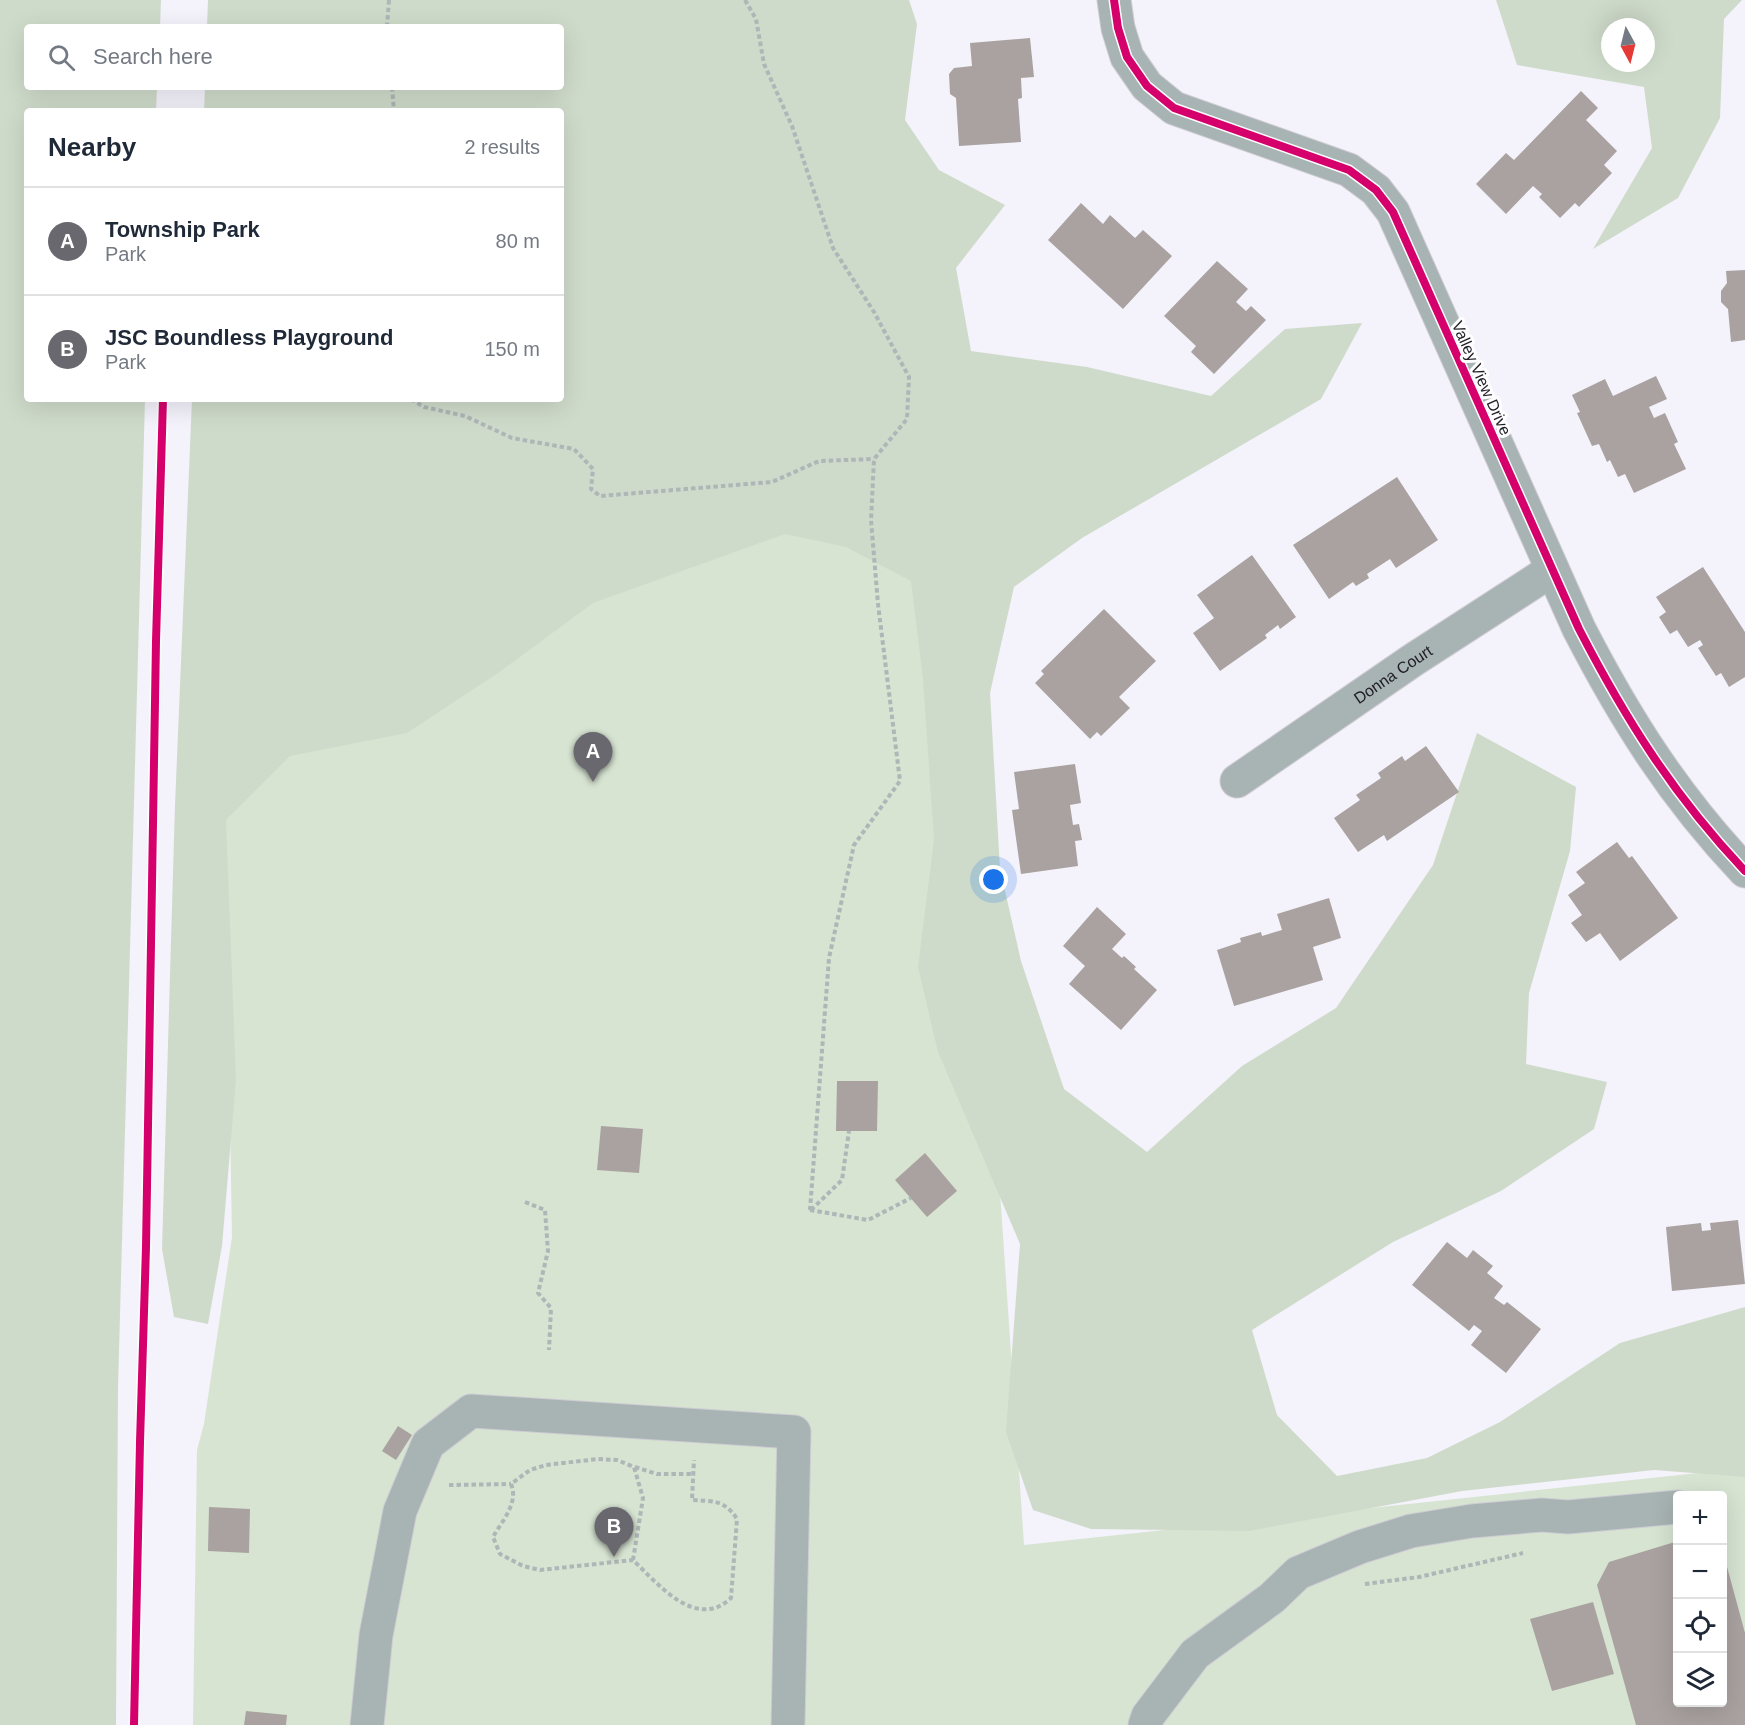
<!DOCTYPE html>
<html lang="en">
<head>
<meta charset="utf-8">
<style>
	body { margin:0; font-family:Arial,sans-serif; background:#f6f6f7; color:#1f2937 }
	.controls { position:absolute; right:18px; bottom:18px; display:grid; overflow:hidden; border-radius:6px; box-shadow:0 6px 24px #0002 }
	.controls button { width:54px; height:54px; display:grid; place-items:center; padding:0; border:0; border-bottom:2px solid #e0e1e3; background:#fff; color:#1f2937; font:30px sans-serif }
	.compass { position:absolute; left:1601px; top:18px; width:54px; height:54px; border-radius:50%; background:#fff; box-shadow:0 6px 24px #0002; rotate:173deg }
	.you { position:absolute; left:994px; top:880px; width:21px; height:21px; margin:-15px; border:4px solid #fff; border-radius:50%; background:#1a73e8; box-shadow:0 0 0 9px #1a73e833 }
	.badge { display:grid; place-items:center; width:39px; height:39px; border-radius:50%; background:#69686f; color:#fff; font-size:20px; font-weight:700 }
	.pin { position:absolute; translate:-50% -50px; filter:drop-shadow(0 2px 3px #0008) }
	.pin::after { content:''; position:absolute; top:32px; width:21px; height:18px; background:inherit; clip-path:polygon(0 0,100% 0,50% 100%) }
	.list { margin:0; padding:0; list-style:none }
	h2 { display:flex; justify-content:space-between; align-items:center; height:78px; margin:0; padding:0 24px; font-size:26px }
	h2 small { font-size:20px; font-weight:400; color:#747a83 }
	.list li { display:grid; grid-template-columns:39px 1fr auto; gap:18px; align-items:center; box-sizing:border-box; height:108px; padding:0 24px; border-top:2px solid #e0e1e3 }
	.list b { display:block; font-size:22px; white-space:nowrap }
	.list p { margin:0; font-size:20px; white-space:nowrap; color:#747a83 }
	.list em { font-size:20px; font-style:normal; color:#747a83 }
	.icon { flex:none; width:33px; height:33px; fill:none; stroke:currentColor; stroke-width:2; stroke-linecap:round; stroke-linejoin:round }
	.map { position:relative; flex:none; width:1745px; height:1725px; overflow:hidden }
	.search { position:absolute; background:#fff; box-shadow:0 6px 24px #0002; left:24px; top:24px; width:540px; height:66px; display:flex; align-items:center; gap:15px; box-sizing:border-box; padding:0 21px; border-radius:6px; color:#747a83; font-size:22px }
	.panel { position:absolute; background:#fff; box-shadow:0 6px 24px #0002; left:24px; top:108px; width:540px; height:294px; border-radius:6px }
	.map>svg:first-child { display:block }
	.green { fill:#d7e4d2; fill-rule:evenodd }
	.forest { fill:#cfdbca; fill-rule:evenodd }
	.building { fill:#a9a2a0 }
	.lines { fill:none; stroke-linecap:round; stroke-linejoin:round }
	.minor-casing { stroke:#ceccd3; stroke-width:35 }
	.path { stroke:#aeb6b7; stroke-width:4; stroke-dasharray:4.5 3; stroke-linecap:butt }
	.minor { stroke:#a8b3b3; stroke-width:33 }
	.cycleway-casing { stroke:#fefefe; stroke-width:11 }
	.cycleway { stroke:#d6006c; stroke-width:8 }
	.labels { text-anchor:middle; stroke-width:6; stroke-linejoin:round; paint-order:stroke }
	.street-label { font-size:16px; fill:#1e1d24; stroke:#fefefe }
</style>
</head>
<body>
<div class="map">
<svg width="1745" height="1725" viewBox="0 0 1745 1725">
	<rect width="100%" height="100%" fill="#f4f2fb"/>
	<path class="green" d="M874 0 959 589 1024 1545 1745 1468V1725H193L197 1450 204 1424 232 1237 227 938 203 626 561 399V27ZM1678 1496H1722V1702H1678Z"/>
	<path class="forest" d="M0 0H161L160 27H27V87H157L156 111H27V399H145L118 1388 116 1725H0Z
		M208 0H909L917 24 905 120 939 170 1005 205 956 268 971 351 1087 367 1211 396 1285 329 1362 323 1321 399 1082 538 1014 587 990 693 1000 869 1021 961 1064 1089 1147 1152 1242 1066 1336 1008 1433 865 1477 733 1576 787 1570 851 1529 993 1526 1064 1607 1082 1594 1129 1501 1191 1393 1242 1252 1330 1277 1415 1337 1476 1427 1458 1500 1422 1620 1343 1745 1307V1477L1654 1470 1462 1491 1249 1531 1091 1529 1033 1510 1006 1432 1020 1244 938 1052 918 967 934 840 923 679 911 581 846 547 785 534 593 603 501 671 407 733 290 756 226 820 236 1079 222 1246 208 1324 174 1317 162 1249 175 805 192 399H561V111H204L205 87H561V27H207Z
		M1496 0H1742L1724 19 1720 118 1678 198 1593 249 1652 148 1644 87 1517 65ZM1610 27H1646V63H1610Z"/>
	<path class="building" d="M1030 38 1034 77 1021 78 1022 98 1018 99 1021 142 959 146 956 98 950 94 949 74 954 68 972 66 970 43Z
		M1581 91 1598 108 1586 120 1617 151 1604 165 1612 173 1579 207 1575 203 1560 218 1539 197 1542 194 1533 186 1506 214 1476 184 1506 153 1514 160Z
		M1081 203 1103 224 1110 215 1135 238 1143 230 1172 256 1123 309 1048 240Z
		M1217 261 1248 289 1236 302 1246 311 1251 306 1266 320 1214 374 1191 352 1196 346 1164 316Z
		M1745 270V340L1731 342 1728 309 1721 302V291L1727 283 1726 271Z
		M1656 376 1667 399 1649 407 1654 418 1665 413 1678 442 1674 444 1686 469 1634 493 1625 474 1618 477 1610 460 1607 462 1599 444 1592 446 1577 413 1580 412 1572 395 1605 379 1613 396Z
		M1397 477 1438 540 1396 568 1390 559 1367 574 1369 578 1356 586 1353 582 1329 599 1293 545Z
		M1252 555 1296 617 1280 629 1278 625 1265 635 1267 638 1220 671 1193 633 1214 618 1197 595Z
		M1703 567 1745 632V677L1729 687 1721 673 1716 676 1698 648 1703 645 1700 640 1688 647 1677 630 1670 634 1659 617 1666 612 1656 597Z
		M1104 609 1156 661 1119 697 1130 708 1101 736 1097 732 1090 739 1035 683 1044 674 1041 671Z
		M1426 746 1459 792 1387 841 1384 835 1358 852 1334 818 1360 800 1356 795 1381 778 1378 773 1402 756 1405 761Z
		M1075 764 1081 803 1070 805 1073 825 1079 824 1082 840 1075 841 1078 866 1021 874 1012 810 1019 809 1014 772Z
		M1617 842 1629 858 1632 856 1678 918 1620 961 1600 933 1586 942 1571 923 1582 915 1568 895 1585 883 1576 872Z
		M1329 898 1341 938 1313 947 1323 980 1234 1006 1217 950 1241 942 1240 938 1261 932 1262 936 1282 930 1277 914Z
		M1097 907 1126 934 1112 949 1122 958 1124 956 1136 967 1134 969 1157 990 1121 1030 1069 984 1085 966 1063 946Z
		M837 1081H878L877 1131H836Z
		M601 1126 643 1129 639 1173 597 1170Z
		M925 1153 957 1191 927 1217 895 1180Z
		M1738 1220 1745 1284 1672 1291 1666 1227 1701 1223 1702 1231 1711 1230 1710 1223Z
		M1447 1242 1467 1258 1473 1250 1493 1266 1487 1273 1503 1286 1494 1298 1504 1305 1507 1302 1541 1329 1506 1373 1471 1345 1482 1331 1474 1325 1469 1331 1412 1285Z
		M398 1426 412 1435 396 1460 382 1451Z
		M209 1507 250 1509 249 1553 208 1551Z
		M1678 1541V1702H1722L1723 1552 1745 1633V1725H1636L1597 1585 1609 1562Z
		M1593 1602 1614 1674 1552 1691 1530 1619Z
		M246 1711 287 1715 286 1725H244Z"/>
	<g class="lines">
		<g class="minor-casing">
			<g id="minor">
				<path d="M1114 0 1118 28 1127 57 1147 86 1174 108 1349 170 1376 190 1393 212 1579 629C1626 720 1674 796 1745 871"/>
				<path id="s1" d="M1237 781 1413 660 1552 570"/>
				<path d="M367 1725 376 1635 400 1511 428 1444 471 1411 794 1432 788 1725"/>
				<path d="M1145 1725 1148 1716 1195 1654 1272 1598 1298 1573 1360 1547 1411 1531 1472 1521 1542 1515 1568 1517 1678 1507"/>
			</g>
		</g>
		<path class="path" d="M745 0 756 19 764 64 792 126 833 248 874 312 909 377 907 419 874 459 871 520 878 604 900 781 854 845 829 958 810 1210
			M387 27 389 0
			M392 87 394 111
			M411 399 424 407 465 416 512 438 574 449 593 469 591 489 600 496 772 482 819 461 874 459
			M525 1202 545 1210 548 1251 538 1293 551 1308 549 1350
			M810 1210 868 1220 911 1198
			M811 1210 842 1180 849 1131
			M635 1467 657 1474H693
			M449 1485 511 1484
			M633 1560 643 1498 634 1467 617 1460 598 1459 546 1465 530 1470 511 1484C519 1503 502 1521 493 1537L500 1554 523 1566 540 1570 633 1560C658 1584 696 1631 731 1598L737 1519C725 1500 713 1501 692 1500L694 1460
			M1365 1584 1419 1577 1523 1553"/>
		<use href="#minor" class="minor"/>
		<g class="cycleway-casing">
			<path id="cycleway" d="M1114 0 1118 28 1127 57 1147 86 1174 108 1349 170 1376 190 1393 212 1579 629C1626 720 1674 796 1745 871
				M134 1725 140 1442 146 1247 156 641 163 399"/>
		</g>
		<use href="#cycleway" class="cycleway"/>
	</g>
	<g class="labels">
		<g class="street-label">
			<text transform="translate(1482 378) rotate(66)" y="6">Valley View Drive</text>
			<text dy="6" stroke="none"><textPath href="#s1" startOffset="189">Donna Court</textPath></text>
		</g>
	</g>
</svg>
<div class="controls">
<button>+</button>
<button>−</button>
<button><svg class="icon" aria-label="locate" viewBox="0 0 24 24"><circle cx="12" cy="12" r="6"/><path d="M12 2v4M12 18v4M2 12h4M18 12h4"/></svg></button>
<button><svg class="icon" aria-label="layers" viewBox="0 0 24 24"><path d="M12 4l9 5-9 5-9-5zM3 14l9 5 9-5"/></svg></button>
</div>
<svg class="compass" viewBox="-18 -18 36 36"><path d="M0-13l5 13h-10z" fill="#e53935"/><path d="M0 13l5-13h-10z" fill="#747a83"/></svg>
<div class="you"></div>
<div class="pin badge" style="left:593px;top:782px">A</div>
<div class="pin badge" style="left:614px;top:1557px">B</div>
<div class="search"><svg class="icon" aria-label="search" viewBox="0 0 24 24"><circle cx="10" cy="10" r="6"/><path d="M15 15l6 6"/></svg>Search here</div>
<section class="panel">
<h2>Nearby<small>2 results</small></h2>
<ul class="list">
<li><span class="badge">A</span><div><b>Township Park</b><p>Park</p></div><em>80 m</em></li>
<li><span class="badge">B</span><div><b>JSC Boundless Playground</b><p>Park</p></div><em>150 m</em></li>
</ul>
</section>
</div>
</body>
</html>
